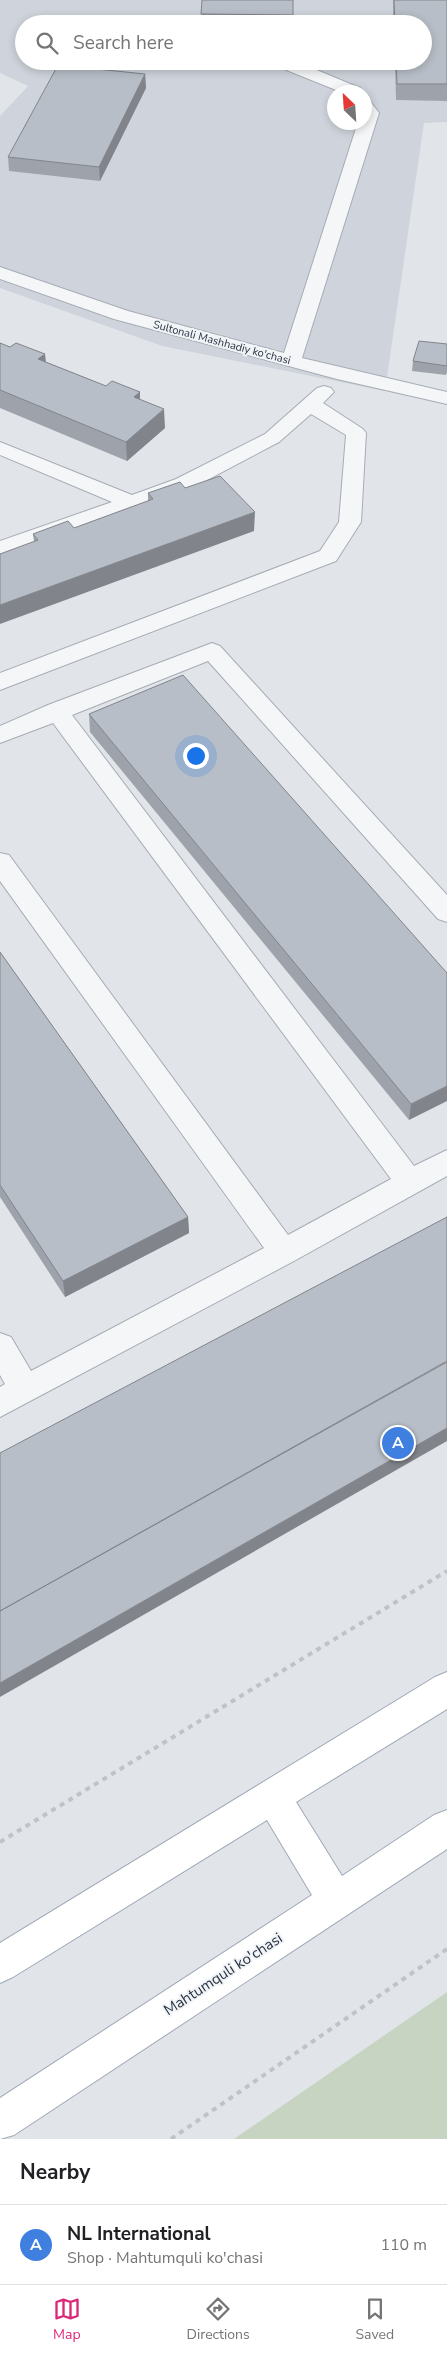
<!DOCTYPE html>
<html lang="en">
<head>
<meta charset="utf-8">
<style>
	body { margin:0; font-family:"Nunito Sans",sans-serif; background:#f2f2f2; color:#202124 }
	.compass { position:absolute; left:327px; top:85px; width:45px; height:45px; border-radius:50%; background:#fff; box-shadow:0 2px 8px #0003; rotate:335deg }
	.you { position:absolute; left:195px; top:755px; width:18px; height:18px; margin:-12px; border:4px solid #fff; border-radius:50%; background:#1a73e8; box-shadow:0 0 0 8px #1a73e833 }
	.badge { display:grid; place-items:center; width:32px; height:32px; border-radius:50%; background:#db2777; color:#fff; font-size:16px; font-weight:700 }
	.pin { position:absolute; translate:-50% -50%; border:2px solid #fff; box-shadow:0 1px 5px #0006 }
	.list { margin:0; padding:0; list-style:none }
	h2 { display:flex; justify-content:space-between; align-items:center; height:65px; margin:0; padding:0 20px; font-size:21px }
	h2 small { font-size:16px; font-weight:400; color:#757577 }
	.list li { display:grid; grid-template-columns:32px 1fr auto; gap:15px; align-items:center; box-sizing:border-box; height:80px; padding:0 20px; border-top:1px solid #e0e0e0 }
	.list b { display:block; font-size:19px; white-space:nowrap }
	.list p { margin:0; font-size:16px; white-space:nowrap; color:#757577 }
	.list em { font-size:16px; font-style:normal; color:#757577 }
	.icon { flex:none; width:28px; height:28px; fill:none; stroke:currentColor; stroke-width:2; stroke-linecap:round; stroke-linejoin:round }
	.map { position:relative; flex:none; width:447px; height:2139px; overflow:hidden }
	.search { position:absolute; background:#fff; box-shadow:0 2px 8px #0003; left:15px; right:15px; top:15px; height:55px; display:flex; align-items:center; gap:12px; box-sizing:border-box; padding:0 18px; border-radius:28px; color:#757577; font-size:19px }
	.sheet { height:145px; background:#fff }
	nav { display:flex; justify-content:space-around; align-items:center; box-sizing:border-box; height:70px; border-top:1px solid #e0e0e0; background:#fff; font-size:14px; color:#757577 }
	nav a { display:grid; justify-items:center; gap:2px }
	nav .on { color:#db2777 }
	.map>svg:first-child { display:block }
	.built { fill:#cfd4dc; fill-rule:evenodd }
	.green { fill:#c7d4c2 }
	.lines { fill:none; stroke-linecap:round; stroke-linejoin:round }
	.minor-casing { stroke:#a6acb4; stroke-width:2 }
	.major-casing { stroke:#a0a9b6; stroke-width:2 }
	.path { stroke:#bfc3c9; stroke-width:4; stroke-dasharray:5 5; stroke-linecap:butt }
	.minor { fill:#f4f6f8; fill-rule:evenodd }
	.major { fill:#fff; fill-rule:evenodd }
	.wall { fill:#9ea3ab }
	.shaded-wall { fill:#81858b }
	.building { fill:#b8bec7; stroke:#81858b }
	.labels { text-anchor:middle; stroke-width:4; stroke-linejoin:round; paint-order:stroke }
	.far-street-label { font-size:11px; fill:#293242; stroke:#f1f4f7 }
	.near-street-label { font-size:15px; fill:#293242; stroke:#f1f4f7 }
</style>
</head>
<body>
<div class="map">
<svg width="447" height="2139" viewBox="0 0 447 2139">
	<rect width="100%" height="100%" fill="#e1e5ea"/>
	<path class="built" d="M0 0H447V122L424 123 385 391 162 346 0 288V116L28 86 0 73ZM24 24H423V61H24ZM334 92H364V122H334Z"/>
	<path class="green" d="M447 1992V2139H234Z"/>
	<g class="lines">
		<g class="minor-casing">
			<path id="minor" d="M272 61H295L360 88 362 92H341L274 65Z
				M364 100 370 101 379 113 302 358 447 392V404L337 379 114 319 0 279V267L128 311 284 353 358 122H364Z
				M324 386 331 388 334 392 323 403 363 429 366 433 361 522 336 561 0 690V673L320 551 339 522 346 435 311 414 279 442 190 489 0 556V541L112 502 0 455V442L132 495 176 479 265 434 317 388Z
				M212 643 220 646 447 895V922L438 919 208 661 72 715 414 1166 447 1150V1176L294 1261 0 1417V1387L5 1384 0 1375V1333L11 1337 31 1371 264 1248 0 881V853L9 855 288 1235 391 1179 53 723 0 743V726L48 705Z"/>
		</g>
		<g class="major-casing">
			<path id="major" d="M447 1672V1709L296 1802 342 1876 434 1815 447 1810V1849L14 2135 0 2139V2098L312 1895 267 1820 13 1977 0 1983V1943L435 1677Z"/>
		</g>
		<path class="path" d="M0 1842 447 1571
			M171 2139 447 1949"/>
		<use href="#minor" class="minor"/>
		<use href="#major" class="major"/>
	</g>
	<path class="wall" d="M293 0 292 24H201V14Z
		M393 0H447V101L396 100 395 61H423V24H393Z
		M145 74 146 88 100 181 9 171 8 157Z
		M0 343 10 347 45 354 46 362 106 386 140 392V400L165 428 127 461 0 408Z
		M447 344V372L446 375 412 371 413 361Z
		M185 488 254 531 34 542 33 534 74 528 148 501V493Z
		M89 714 447 973 409 1120 90 732Z
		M0 952 188 1217 189 1233 65 1297 0 1197Z"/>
	<path class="shaded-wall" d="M145 74 146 88 100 181 99 167Z
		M45 354 46 372 38 359Z
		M140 392V410L134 397Z
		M164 409 165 428 127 461 126 442Z
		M255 512 254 531 0 624V605Z
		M447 1086V1101L409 1120 411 1104Z
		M188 1217 189 1233 65 1297 63 1281Z
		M447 1428V1441L0 1697V1683Z"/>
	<path class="building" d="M202 0H293V15L201 14Z
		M394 0H447V84H397L396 61H423V24H395Z
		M58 65 145 74 99 167 8 157Z
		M419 341 447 344V366L413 361Z
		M0 343 10 347 16 343 45 354 38 359 106 386 112 381 140 392 134 397 164 409 126 442 0 390Z
		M220 476 255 512 0 605V554L38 540 33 534 68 521 74 528 153 499 148 493 180 482 185 488Z
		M183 675 447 973V1086L411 1104 89 714Z
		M0 952 188 1217 63 1281 0 1185Z
		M447 1217V1361L0 1611V1453Z
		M447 1362V1428L0 1683V1611Z"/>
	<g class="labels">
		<g class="far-street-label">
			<text transform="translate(222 342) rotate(15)" y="4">Sultonali Mashhadiy ko'chasi</text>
		</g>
		<g class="near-street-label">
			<text transform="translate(223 1974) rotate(-33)" y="5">Mahtumquli ko'chasi</text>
		</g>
	</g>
</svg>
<svg class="compass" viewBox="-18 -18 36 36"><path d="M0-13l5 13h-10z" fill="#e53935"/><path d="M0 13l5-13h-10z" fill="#757577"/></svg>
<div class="you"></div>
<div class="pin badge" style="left:398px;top:1443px;background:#3f7fe0">A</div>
<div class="search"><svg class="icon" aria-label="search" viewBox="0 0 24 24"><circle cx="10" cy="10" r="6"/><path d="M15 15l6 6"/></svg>Search here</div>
</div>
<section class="sheet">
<h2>Nearby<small></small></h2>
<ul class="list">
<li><span class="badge" style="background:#3f7fe0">A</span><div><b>NL International</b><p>Shop · Mahtumquli ko'chasi</p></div><em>110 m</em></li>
</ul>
</section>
<nav>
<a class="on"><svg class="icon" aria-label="map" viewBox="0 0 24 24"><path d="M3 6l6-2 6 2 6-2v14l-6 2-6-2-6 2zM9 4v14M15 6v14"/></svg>Map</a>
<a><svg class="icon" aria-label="directions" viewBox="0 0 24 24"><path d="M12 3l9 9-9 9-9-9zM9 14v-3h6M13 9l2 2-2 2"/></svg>Directions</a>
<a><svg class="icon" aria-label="saved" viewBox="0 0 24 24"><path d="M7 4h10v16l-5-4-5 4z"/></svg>Saved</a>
</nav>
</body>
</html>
